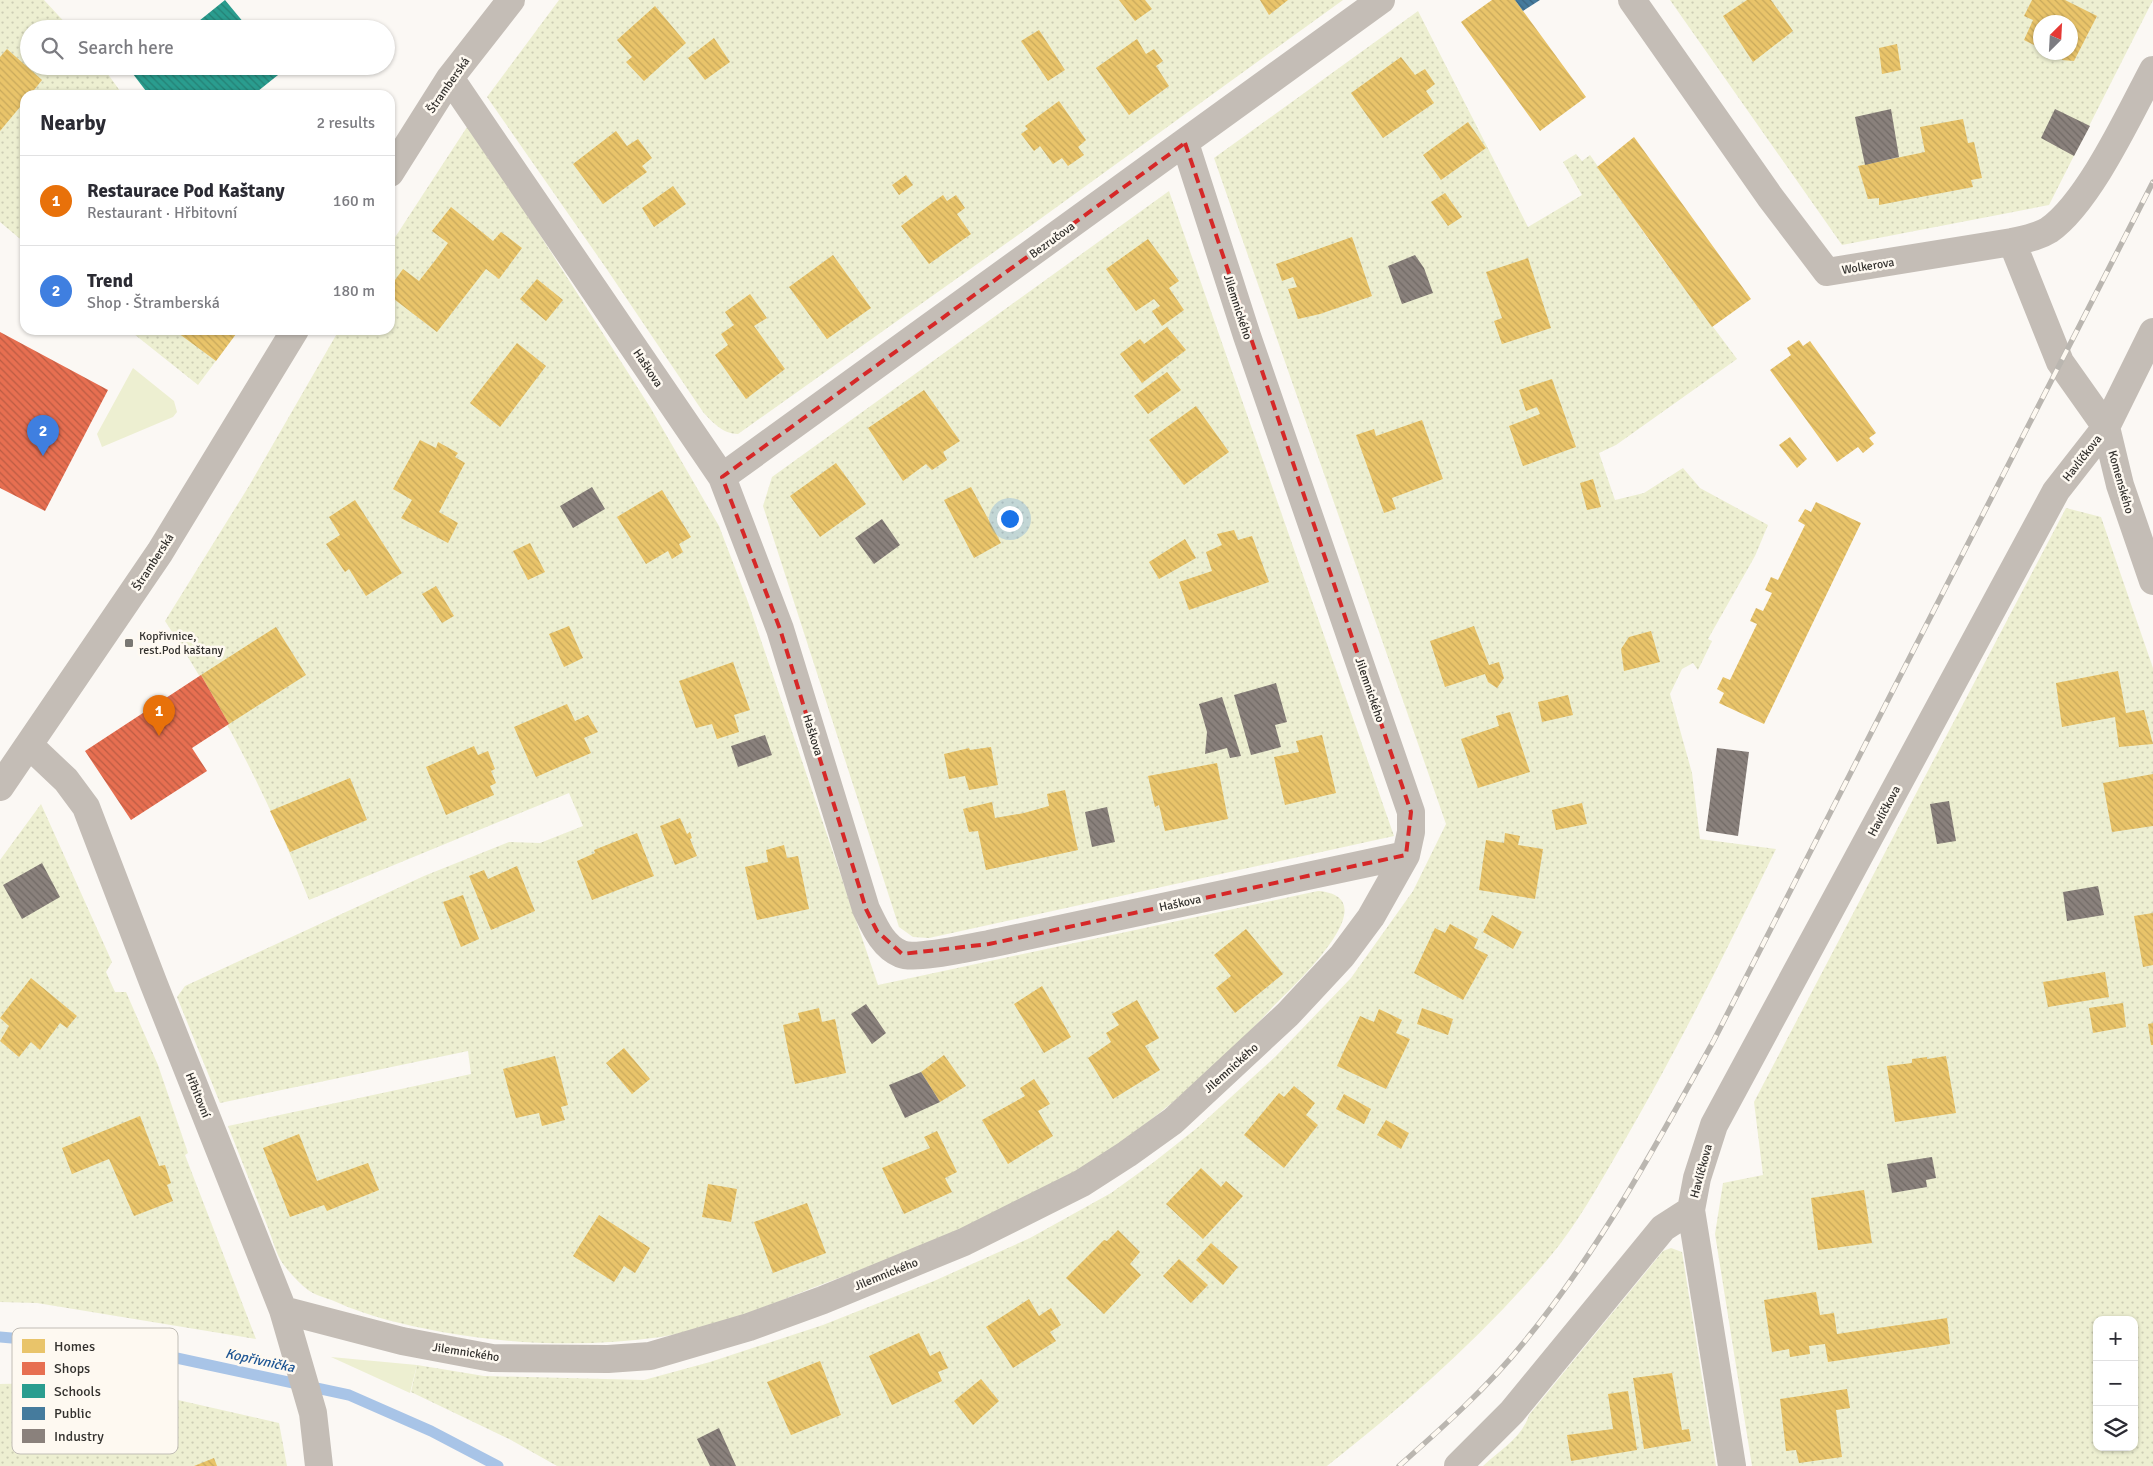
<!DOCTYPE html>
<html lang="en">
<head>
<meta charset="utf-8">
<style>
	body { margin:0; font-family:Signika,sans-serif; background:#f2f2f3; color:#2b2b33 }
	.controls { position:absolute; right:15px; bottom:15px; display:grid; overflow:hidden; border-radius:10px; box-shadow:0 1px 4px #0004 }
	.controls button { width:45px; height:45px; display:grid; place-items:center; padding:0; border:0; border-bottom:1px solid #e1e1e2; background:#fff; color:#2b2b33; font:25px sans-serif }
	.compass { position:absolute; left:2033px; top:15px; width:45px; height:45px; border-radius:50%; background:#fff; box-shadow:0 1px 4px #0004; rotate:24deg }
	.you { position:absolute; left:1009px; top:518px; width:18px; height:18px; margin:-12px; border:4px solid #fff; border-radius:50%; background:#1a73e8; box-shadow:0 0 0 8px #1a73e833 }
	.badge { display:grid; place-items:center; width:32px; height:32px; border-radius:50%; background:#797773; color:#fff; font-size:16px; font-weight:700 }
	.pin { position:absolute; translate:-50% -41px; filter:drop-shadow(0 1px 2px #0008) }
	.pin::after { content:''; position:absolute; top:26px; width:18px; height:15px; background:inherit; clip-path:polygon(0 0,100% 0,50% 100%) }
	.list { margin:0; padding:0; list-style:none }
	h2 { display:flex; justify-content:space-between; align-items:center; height:65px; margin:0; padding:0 20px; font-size:21px }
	h2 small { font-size:16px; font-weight:400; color:#7c7c81 }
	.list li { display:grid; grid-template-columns:32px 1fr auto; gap:15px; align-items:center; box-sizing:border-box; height:90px; padding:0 20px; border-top:1px solid #e1e1e2 }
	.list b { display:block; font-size:19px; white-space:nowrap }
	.list p { margin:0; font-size:16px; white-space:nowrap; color:#7c7c81 }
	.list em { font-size:16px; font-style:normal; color:#7c7c81 }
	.icon { flex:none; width:28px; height:28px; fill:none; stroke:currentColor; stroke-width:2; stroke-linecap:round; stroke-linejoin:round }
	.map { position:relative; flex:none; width:2153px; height:1466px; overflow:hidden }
	.search { position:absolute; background:#fff; box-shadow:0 1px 4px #0004; left:20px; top:20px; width:375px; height:55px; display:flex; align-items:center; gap:12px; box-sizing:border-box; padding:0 18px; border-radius:28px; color:#7c7c81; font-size:19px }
	.panel { position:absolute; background:#fff; box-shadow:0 1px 4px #0004; left:20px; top:90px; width:375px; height:245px; border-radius:15px }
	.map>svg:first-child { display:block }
	.grass { fill:#edefd1 }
	.garden { fill:url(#garden-dots); fill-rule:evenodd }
	.homes { fill:url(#homes-back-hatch) }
	.shops { fill:url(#shops-back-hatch) }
	.schools { fill:url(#schools-back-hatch) }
	.public { fill:url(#public-back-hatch) }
	.industry { fill:url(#industry-back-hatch) }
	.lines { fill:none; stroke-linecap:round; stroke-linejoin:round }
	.stream { stroke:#a8c4e7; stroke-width:11 }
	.minor { stroke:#c4bdb6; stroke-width:28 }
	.rail-casing { stroke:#bab6b0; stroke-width:5.5 }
	.rail { stroke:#fef9f1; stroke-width:4; stroke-dasharray:11; stroke-linecap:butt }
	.marked { fill:none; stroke:#d62828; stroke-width:4; stroke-dasharray:10 6; stroke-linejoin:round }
	.poi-dot { fill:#797773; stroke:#fef9f1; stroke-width:2 }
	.labels { text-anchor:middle; stroke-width:5; stroke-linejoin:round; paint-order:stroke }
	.street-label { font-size:12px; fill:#33312e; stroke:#fef9f1 }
	.poi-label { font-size:12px; fill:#33312e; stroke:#fef9f1; text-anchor:start }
	.water-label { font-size:14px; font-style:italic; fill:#1f5694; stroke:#fef9f1 }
	.key { fill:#fef9f1; stroke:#c1bdb6; stroke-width:1 }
	.key-label { font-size:14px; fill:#33312e }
</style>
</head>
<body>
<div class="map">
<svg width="2153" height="1466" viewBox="0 0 2153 1466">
	<defs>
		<pattern id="garden-dots" width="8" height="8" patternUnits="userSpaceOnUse" patternTransform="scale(1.25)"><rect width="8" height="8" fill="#edefd1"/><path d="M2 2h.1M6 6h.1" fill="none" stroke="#cccdb4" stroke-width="1.8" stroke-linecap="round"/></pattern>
		<pattern id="homes-back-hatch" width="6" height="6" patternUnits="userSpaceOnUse" patternTransform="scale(1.25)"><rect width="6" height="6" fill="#e9c46a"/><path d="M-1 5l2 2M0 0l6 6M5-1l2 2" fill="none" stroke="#c8a95c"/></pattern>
		<pattern id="shops-back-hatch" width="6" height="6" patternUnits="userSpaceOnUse" patternTransform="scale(1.25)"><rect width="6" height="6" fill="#e76f51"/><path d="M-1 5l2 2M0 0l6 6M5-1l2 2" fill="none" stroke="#bc5c44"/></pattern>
		<pattern id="schools-back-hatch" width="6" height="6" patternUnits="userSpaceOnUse" patternTransform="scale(1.25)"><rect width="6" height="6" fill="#2a9d8f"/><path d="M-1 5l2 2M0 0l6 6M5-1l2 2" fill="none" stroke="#258175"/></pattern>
		<pattern id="public-back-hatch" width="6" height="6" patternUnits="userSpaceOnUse" patternTransform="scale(1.25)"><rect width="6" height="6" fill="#457b9d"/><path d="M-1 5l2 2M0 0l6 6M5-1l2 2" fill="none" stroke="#3a6580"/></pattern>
		<pattern id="industry-back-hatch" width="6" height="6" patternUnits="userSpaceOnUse" patternTransform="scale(1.25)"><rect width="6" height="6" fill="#8a817c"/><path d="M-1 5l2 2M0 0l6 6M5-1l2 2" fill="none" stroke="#716a66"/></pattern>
	</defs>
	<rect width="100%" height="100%" fill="#fbf8f4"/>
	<path class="grass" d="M133 368 174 401 177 412 173 417 102 447 97 434Z
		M331 1357 417 1365 410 1393Z"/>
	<path class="garden" d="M0 0H44L71 29H29V66H102L123 95H25V243L0 222Z
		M559 0H1343L1018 235 738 434C723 434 712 422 703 412L606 268 487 97Z
		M1670 0H2153L2049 205 1842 245ZM2040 22H2070V52H2040Z
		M1418 11 1528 227 1582 195 1563 162 1576 154 1582 161 1590 155 1653 246 1737 359 1616 445 1599 453 1615 500 1644 493 1683 468 1700 488 1768 525 1755 556 1708 639 1712 641 1698 670 1693 663 1682 669 1670 694 1692 773 1700 839 1776 849C1727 949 1678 1049 1622 1145 1599 1184 1577 1225 1548 1259 1483 1336 1406 1404 1327 1466H557L511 1440 411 1392 417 1365 484 1376 644 1380 710 1362 823 1325 934 1281 1030 1238 1111 1193 1154 1162 1197 1128 1275 1057 1351 978 1413 891 1446 824 1214 158Z
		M469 124 650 407 719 526 748 602 878 985 1318 891C1392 897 1290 989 1271 1009 1214 1070 1147 1129 1075 1172 996 1218 909 1252 823 1284 771 1304 717 1328 661 1337 589 1347 515 1345 442 1332 405 1325 369 1317 334 1301 326 1298 315 1295 308 1290 300 1284 289 1272 283 1264 276 1254 272 1237 267 1225 254 1192 241 1159 228 1126L471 1074 468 1051 220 1103 177 997 185 986 424 876 509 842 540 843 583 826 569 793 309 900C270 802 223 709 165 621L249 486 339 330H390V245Z
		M1169 191 1394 836 929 938 913 937 899 927 763 506 772 477Z
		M129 330H239L198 385Z
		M2066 508 2101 517 2153 668V1466H1752L1715 1234 1723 1183 1763 1175 1754 1102ZM2097 1320H2134V1447H2097Z
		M41 804 112 962 106 972 115 992H126L158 1065 188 1153 185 1155 256 1339 37 1303 0 1302V860Z
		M1671 1248 1682 1252 1716 1466H1483C1500 1450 1522 1438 1529 1415L1663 1251Z
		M99 1382 279 1423 287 1466H0V1384Z"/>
	<path class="homes" d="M1119 0H1145L1152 9 1135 21Z
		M1260 0H1288L1269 15Z
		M1492 0H1515L1586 97 1540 131 1461 22Z
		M1747 0H1771L1793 31 1753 62 1723 16Z
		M2032 0H2065L2097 16 2074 61 2062 60 2063 58 2051 52H2070V22H2040V48L2024 40 2033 20 2024 16Z
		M655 6 686 43 644 81 626 62 632 57 617 40Z
		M1039 30 1065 70 1048 81 1021 41Z
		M714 38 730 62 705 80 688 58Z
		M1137 39 1146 54 1154 49 1163 61 1156 66 1169 86 1129 115 1096 68Z
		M1897 44 1901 70 1882 74 1879 48Z
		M7 49 42 80 30 95H25V101L0 131V57Z
		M1401 57 1415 75 1425 69 1435 84 1426 91 1434 103 1383 138 1351 93Z
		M1059 101 1086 140 1078 147 1084 155 1068 166 1062 158 1053 164 1040 146 1034 151 1021 134 1028 129 1025 126Z
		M1963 119 1968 143 1974 142 1982 178 1971 180 1973 187 1879 205V198L1868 199 1858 166 1925 152 1920 127Z
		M1468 122 1486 148 1441 180 1423 155Z
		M616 131 627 146 638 139 652 158 642 166 647 172 603 204 573 164Z
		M1634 137 1751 299 1712 327 1597 167Z
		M906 175 913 185 899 195 892 185Z
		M673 186 686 204 654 227 642 208Z
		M1445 193 1462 217 1448 226 1431 202Z
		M943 195 947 201 956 195 965 208 957 214 971 234 929 264 901 226Z
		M451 207 493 241 501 232 522 248 499 279 486 269 437 332 390 296V287L403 269 419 281 434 262 448 243 432 231Z
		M1352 237 1372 296 1320 314 1298 319 1288 289 1297 287 1293 277 1282 281 1276 264Z
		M1148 239 1179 281 1169 288 1184 310 1162 326 1152 311 1160 306 1154 299 1136 311 1106 269Z
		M833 255 871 308 827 339 789 287Z
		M1528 258 1551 328 1502 344 1494 321 1502 318 1486 272Z
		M537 279 563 300 546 321 520 299Z
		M750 294 767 318 754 326 785 369 746 399 715 355 728 345 721 334 734 325 725 312Z
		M1167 327 1186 350 1142 383 1120 354 1140 339 1144 344Z
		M174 330H239L216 361Z
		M1799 340 1803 346 1810 341 1876 433 1869 438 1874 444 1863 453 1858 447 1837 462 1770 370 1791 355 1787 348Z
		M517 343 546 366 500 427 470 403Z
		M1167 372 1181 390 1148 414 1134 396Z
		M1552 379 1576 447 1523 466 1509 426 1540 414 1537 407 1526 411 1519 390Z
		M924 390 960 441 943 452 947 460 932 470 926 464 903 481 868 428Z
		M1196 406 1229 452 1184 485 1149 440Z
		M1422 420 1443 479 1392 498 1396 509 1384 513 1356 435 1374 429 1376 436Z
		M1790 437 1807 459 1797 468 1779 445Z
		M420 440 436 448 438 442 458 453 455 457 465 463 439 512 458 523 448 543 401 518 412 500 393 489Z
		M836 463 866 504 820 537 790 496Z
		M1593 479 1601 507 1587 510 1580 483Z
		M971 487 1001 543 974 558 944 500Z
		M662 490 691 537 679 544 683 552 672 559 668 551 646 564 617 517Z
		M355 500 402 573 366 596 349 569 345 572 326 544 340 535 329 517Z
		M1816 502 1861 523 1764 724 1719 703 1724 693 1717 689 1723 677 1730 680 1757 624 1750 621 1756 608 1763 611 1772 593 1765 590 1771 577 1778 580 1805 525 1798 521 1805 509 1811 512Z
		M1234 530 1238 540 1252 536 1269 582 1189 610 1179 582 1212 571 1206 552 1222 545 1217 534Z
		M1185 539 1196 558 1159 579 1149 562Z
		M530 543 545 572 528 580 513 551Z
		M436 586 454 616 442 623 422 594Z
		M569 626 583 658 564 667 549 634Z
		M1474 626 1489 665 1499 662 1504 678 1497 688 1488 682 1485 674 1445 687 1430 641Z
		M276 627 306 675 229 724 201 675Z
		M1651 631 1660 662 1624 671 1621 649 1629 637Z
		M733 662 750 710 734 715 739 732 717 739 712 724 696 728 679 681Z
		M2118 671 2126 713 2144 710 2153 744 2119 747 2115 717 2062 727 2056 683Z
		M1568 695 1573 715 1542 722 1538 702Z
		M567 704 575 721 588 715 598 732 584 738 591 753 536 777 514 727Z
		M1510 712 1530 772 1478 788 1461 739 1499 726 1496 716Z
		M1322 735 1336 793 1285 805 1274 757 1299 752 1296 741Z
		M474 746 478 755 488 751 495 769 491 771 496 783 490 786 494 795 446 815 426 767Z
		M991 747 998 785 969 790 965 776 949 779 944 754 969 748 970 750Z
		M1217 763 1228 819 1165 831 1159 805 1155 807 1148 776Z
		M2153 774V826L2112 832 2103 783Z
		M350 778 367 820 290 852 270 811Z
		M1065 790 1078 850 986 870 978 831 969 832 963 809 992 802 995 818 1024 813 1049 806 1047 794Z
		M1582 803 1587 824 1556 830 1552 810Z
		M680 818 687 834 690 832 692 838 690 839 697 856 675 865 660 826Z
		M637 833 654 876 592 900 577 861 595 853 594 850Z
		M1505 833 1520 836 1518 845 1543 849 1535 899 1479 890 1486 840 1504 843Z
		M784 845 787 858 798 856 809 909 757 920 745 867 768 862 766 850Z
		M517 866 535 911 491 930 469 876 484 870 488 879Z
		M463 895 479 939 461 947 443 902Z
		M2153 913V965L2143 967 2134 916Z
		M1492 915 1522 932 1513 949 1483 932Z
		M1450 924 1478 939 1474 948 1488 955 1463 1000 1414 973 1435 928 1445 933Z
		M1246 929 1283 974 1235 1013 1216 988 1231 976 1214 955Z
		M2105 972 2109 997 2048 1007 2043 982Z
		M31 978 77 1016 67 1028 60 1023 40 1050 31 1042 19 1057 0 1041 9 1026 0 1018Z
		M1042 986 1071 1037 1044 1053 1014 1004Z
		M1137 1000 1159 1038 1145 1046 1160 1070 1113 1099 1088 1058 1111 1042 1106 1033 1119 1025 1112 1014Z
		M2123 1003 2126 1027 2093 1033 2089 1008Z
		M819 1008 822 1022 835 1019 846 1073 795 1084 783 1025 800 1021 798 1013Z
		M1422 1008 1453 1019 1448 1035 1417 1024Z
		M1379 1009 1402 1020 1396 1033 1410 1039 1386 1089 1337 1066 1360 1016 1374 1022Z
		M2153 1023V1045H2151L2148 1024Z
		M624 1048 650 1079 632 1094 606 1063Z
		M944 1055 966 1086 940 1102 921 1072Z
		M555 1056 568 1105 561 1107 565 1120 542 1126 539 1113 516 1118 503 1069Z
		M1946 1056 1956 1113 1895 1122 1887 1066 1912 1063V1059L1927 1057V1059Z
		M1034 1079 1050 1104 1038 1111 1053 1136 1008 1164 982 1120 1025 1096 1020 1088Z
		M1294 1086 1315 1103 1306 1115 1318 1125 1284 1168 1244 1135 1279 1093 1284 1097Z
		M1344 1094 1371 1109 1364 1124 1336 1109Z
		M140 1116 159 1166 165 1165 171 1183 167 1185 173 1201 134 1216 109 1159 72 1174 62 1148Z
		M1386 1120 1409 1133 1401 1149 1377 1135Z
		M937 1131 957 1172 945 1178 952 1192 904 1214 882 1168 930 1148 924 1137Z
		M299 1134 317 1181 368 1163 379 1190 327 1211 324 1205 290 1217 263 1148Z
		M1201 1168 1221 1187 1226 1181 1243 1196 1203 1239 1166 1204Z
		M708 1184 737 1189 731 1222 702 1217Z
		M1864 1190 1872 1243 1818 1250 1811 1198Z
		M807 1203 826 1253 773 1273 754 1222Z
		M599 1215 650 1248 635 1273 624 1266 614 1282 573 1256Z
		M1118 1230 1140 1252 1130 1264 1141 1275 1104 1314 1066 1278 1104 1240 1107 1241Z
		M1211 1243 1238 1267 1223 1285 1196 1260Z
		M1179 1259 1208 1285 1191 1303 1163 1276Z
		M1816 1292 1820 1315 1834 1313 1837 1334 1947 1318 1950 1344 1828 1362 1825 1344 1809 1346 1810 1354 1790 1357 1789 1349 1772 1352 1764 1300Z
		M1029 1299 1039 1316 1051 1308 1061 1325 1050 1332 1056 1341 1013 1368 986 1327Z
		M919 1333 930 1356 940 1351 948 1368 938 1372 942 1381 892 1405 869 1356Z
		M820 1361 841 1415 791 1435 767 1382Z
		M1672 1373 1682 1430 1689 1429 1691 1441 1644 1449 1633 1378Z
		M981 1379 999 1401 973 1425 954 1401Z
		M1847 1389 1850 1408 1836 1410 1842 1457 1799 1463 1796 1450 1786 1451 1780 1399Z
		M1628 1391 1637 1450 1571 1461 1567 1435 1613 1429 1608 1394Z
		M214 1458 217 1466H194Z"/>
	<path class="shops" d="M0 332 108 390 45 511 0 488Z
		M201 675 229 724 192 748 207 771 131 820 85 751Z"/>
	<path class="schools" d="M225 0 249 29H189Z
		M143 66H278L283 71 253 95H149L133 74Z"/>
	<path class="public" d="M1515 0H1540L1523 11Z"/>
	<path class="industry" d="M1891 109 1899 157 1865 165 1855 117Z
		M2055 109 2090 126 2074 156 2041 138Z
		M1415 255 1424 268 1433 293 1402 304 1388 266Z
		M592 487 605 509 573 528 560 506Z
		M882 519 900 545 874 564 855 538Z
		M1276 683 1287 722 1275 725 1281 747 1251 755 1234 695Z
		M1222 697 1241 756 1230 758 1227 748 1205 754 1207 732 1199 704Z
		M765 735 772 755 738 767 731 746Z
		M1717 748 1749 752 1738 836 1706 831Z
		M1949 801 1956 841 1937 844 1930 804Z
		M1107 807 1115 842 1092 847 1085 812Z
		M42 863 60 897 22 919 3 885Z
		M2098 886 2104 915 2067 921 2063 892Z
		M866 1004 886 1033 872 1044 851 1014Z
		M921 1072 940 1102 905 1118 889 1085Z
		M1932 1157 1936 1178 1926 1180 1927 1187 1892 1193 1887 1164Z
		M719 1428 736 1466H710L697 1439Z"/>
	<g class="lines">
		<path class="stream" d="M0 1337 79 1344 172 1357 349 1395 431 1431 498 1466"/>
		<path class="minor" d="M1632 0 1770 197 1827 272 2012 242C2025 239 2038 237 2049 230 2089 202 2129 115 2153 70
			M450 78 722 477 780 629 866 909C874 925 882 946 901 954 915 960 971 947 989 944L1406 855
			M390 173 450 78 511 0
			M2012 242 2060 362 2106 427 2120 485 2153 581
			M722 477 1381 0
			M30 746 66 780 86 807 153 982 283 1310 313 1413 319 1466
			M0 787 160 552 295 330
			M283 1310 402 1341 492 1358 608 1359 650 1356 749 1327 823 1300 964 1242 1082 1183 1127 1154 1173 1121 1288 1014 1342 956 1371 917 1406 855 1411 832V812L1247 336 1185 143
			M1458 1466 1512 1412 1663 1228 1691 1210
			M1732 1466 1691 1210 1697 1178 1714 1125 2056 491 2106 427 2153 332"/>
		<g class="rail-casing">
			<path id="rail" d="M1399 1466C1443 1427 1488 1387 1525 1341 1600 1249 1657 1144 1714 1040L2153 182"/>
		</g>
		<use href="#rail" class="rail"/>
	</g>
	<path class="marked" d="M1185 143 1411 812 1406 855 989 944 902 954 877 931 866 909 780 629 722 477Z"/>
	<rect class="poi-dot" x="124" y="638" width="10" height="10" rx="2.5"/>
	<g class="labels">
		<g class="street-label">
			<text transform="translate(448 85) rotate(-55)" y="4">Štramberská</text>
			<text transform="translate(1052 240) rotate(-36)" y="4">Bezručova</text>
			<text transform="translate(1868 266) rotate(-9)" y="4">Wolkerova</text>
			<text transform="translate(1238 307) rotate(72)" y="4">Jilemnického</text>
			<text transform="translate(648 368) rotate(56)" y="4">Haškova</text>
			<text transform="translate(2082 458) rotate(-52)" y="4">Havlíčkova</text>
			<text transform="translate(2121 482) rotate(74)" y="4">Komenského</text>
			<text transform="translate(153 562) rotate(-57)" y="4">Štramberská</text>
			<text transform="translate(1370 690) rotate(71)" y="4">Jilemnického</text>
			<text transform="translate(813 735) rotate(73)" y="4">Haškova</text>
			<text transform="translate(1884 811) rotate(-62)" y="4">Havlíčkova</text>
			<text transform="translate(1180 903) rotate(-12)" y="4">Haškova</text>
			<text transform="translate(1231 1068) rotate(-42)" y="4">Jilemnického</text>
			<text transform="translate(198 1095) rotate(68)" y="4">Hřbitovní</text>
			<text transform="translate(1701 1171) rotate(-75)" y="4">Havlíčkova</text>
			<text transform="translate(886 1274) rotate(-22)" y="4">Jilemnického</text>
			<text transform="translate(466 1352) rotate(9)" y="4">Jilemnického</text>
		</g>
		<g class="poi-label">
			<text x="139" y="640">Kopřivnice,<tspan x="139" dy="14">rest.Pod kaštany</tspan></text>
		</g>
		<g class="water-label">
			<text transform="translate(260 1360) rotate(12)" y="5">Kopřivnička</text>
		</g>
	</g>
	<rect x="12" y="1328" width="166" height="126" rx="8" class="key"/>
	<rect x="22" y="1339" width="23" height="14" fill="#e9c46a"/>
	<rect x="22" y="1362" width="23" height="13" fill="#e76f51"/>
	<rect x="22" y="1384" width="23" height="14" fill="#2a9d8f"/>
	<rect x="22" y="1407" width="23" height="13" fill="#457b9d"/>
	<rect x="22" y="1429" width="23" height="14" fill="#8a817c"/>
	<g class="key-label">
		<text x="54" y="1351">Homes</text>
		<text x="54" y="1373">Shops</text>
		<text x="54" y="1396">Schools</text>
		<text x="54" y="1418">Public</text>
		<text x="54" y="1441">Industry</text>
	</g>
</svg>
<div class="controls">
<button>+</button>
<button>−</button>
<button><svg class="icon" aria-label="layers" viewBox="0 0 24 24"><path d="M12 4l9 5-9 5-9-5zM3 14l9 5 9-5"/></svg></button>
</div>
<svg class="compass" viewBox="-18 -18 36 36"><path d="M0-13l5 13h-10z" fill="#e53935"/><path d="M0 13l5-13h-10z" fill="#7c7c81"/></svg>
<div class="you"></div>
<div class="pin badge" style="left:159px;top:736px;background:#e8710a">1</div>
<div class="pin badge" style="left:43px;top:456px;background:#3f7fe0">2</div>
<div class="search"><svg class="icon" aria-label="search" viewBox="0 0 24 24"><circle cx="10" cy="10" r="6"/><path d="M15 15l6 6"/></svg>Search here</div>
<section class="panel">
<h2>Nearby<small>2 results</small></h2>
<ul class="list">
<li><span class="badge" style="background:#e8710a">1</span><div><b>Restaurace Pod Kaštany</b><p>Restaurant · Hřbitovní</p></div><em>160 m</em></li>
<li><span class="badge" style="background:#3f7fe0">2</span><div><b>Trend</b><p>Shop · Štramberská</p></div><em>180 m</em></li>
</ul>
</section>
</div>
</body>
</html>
